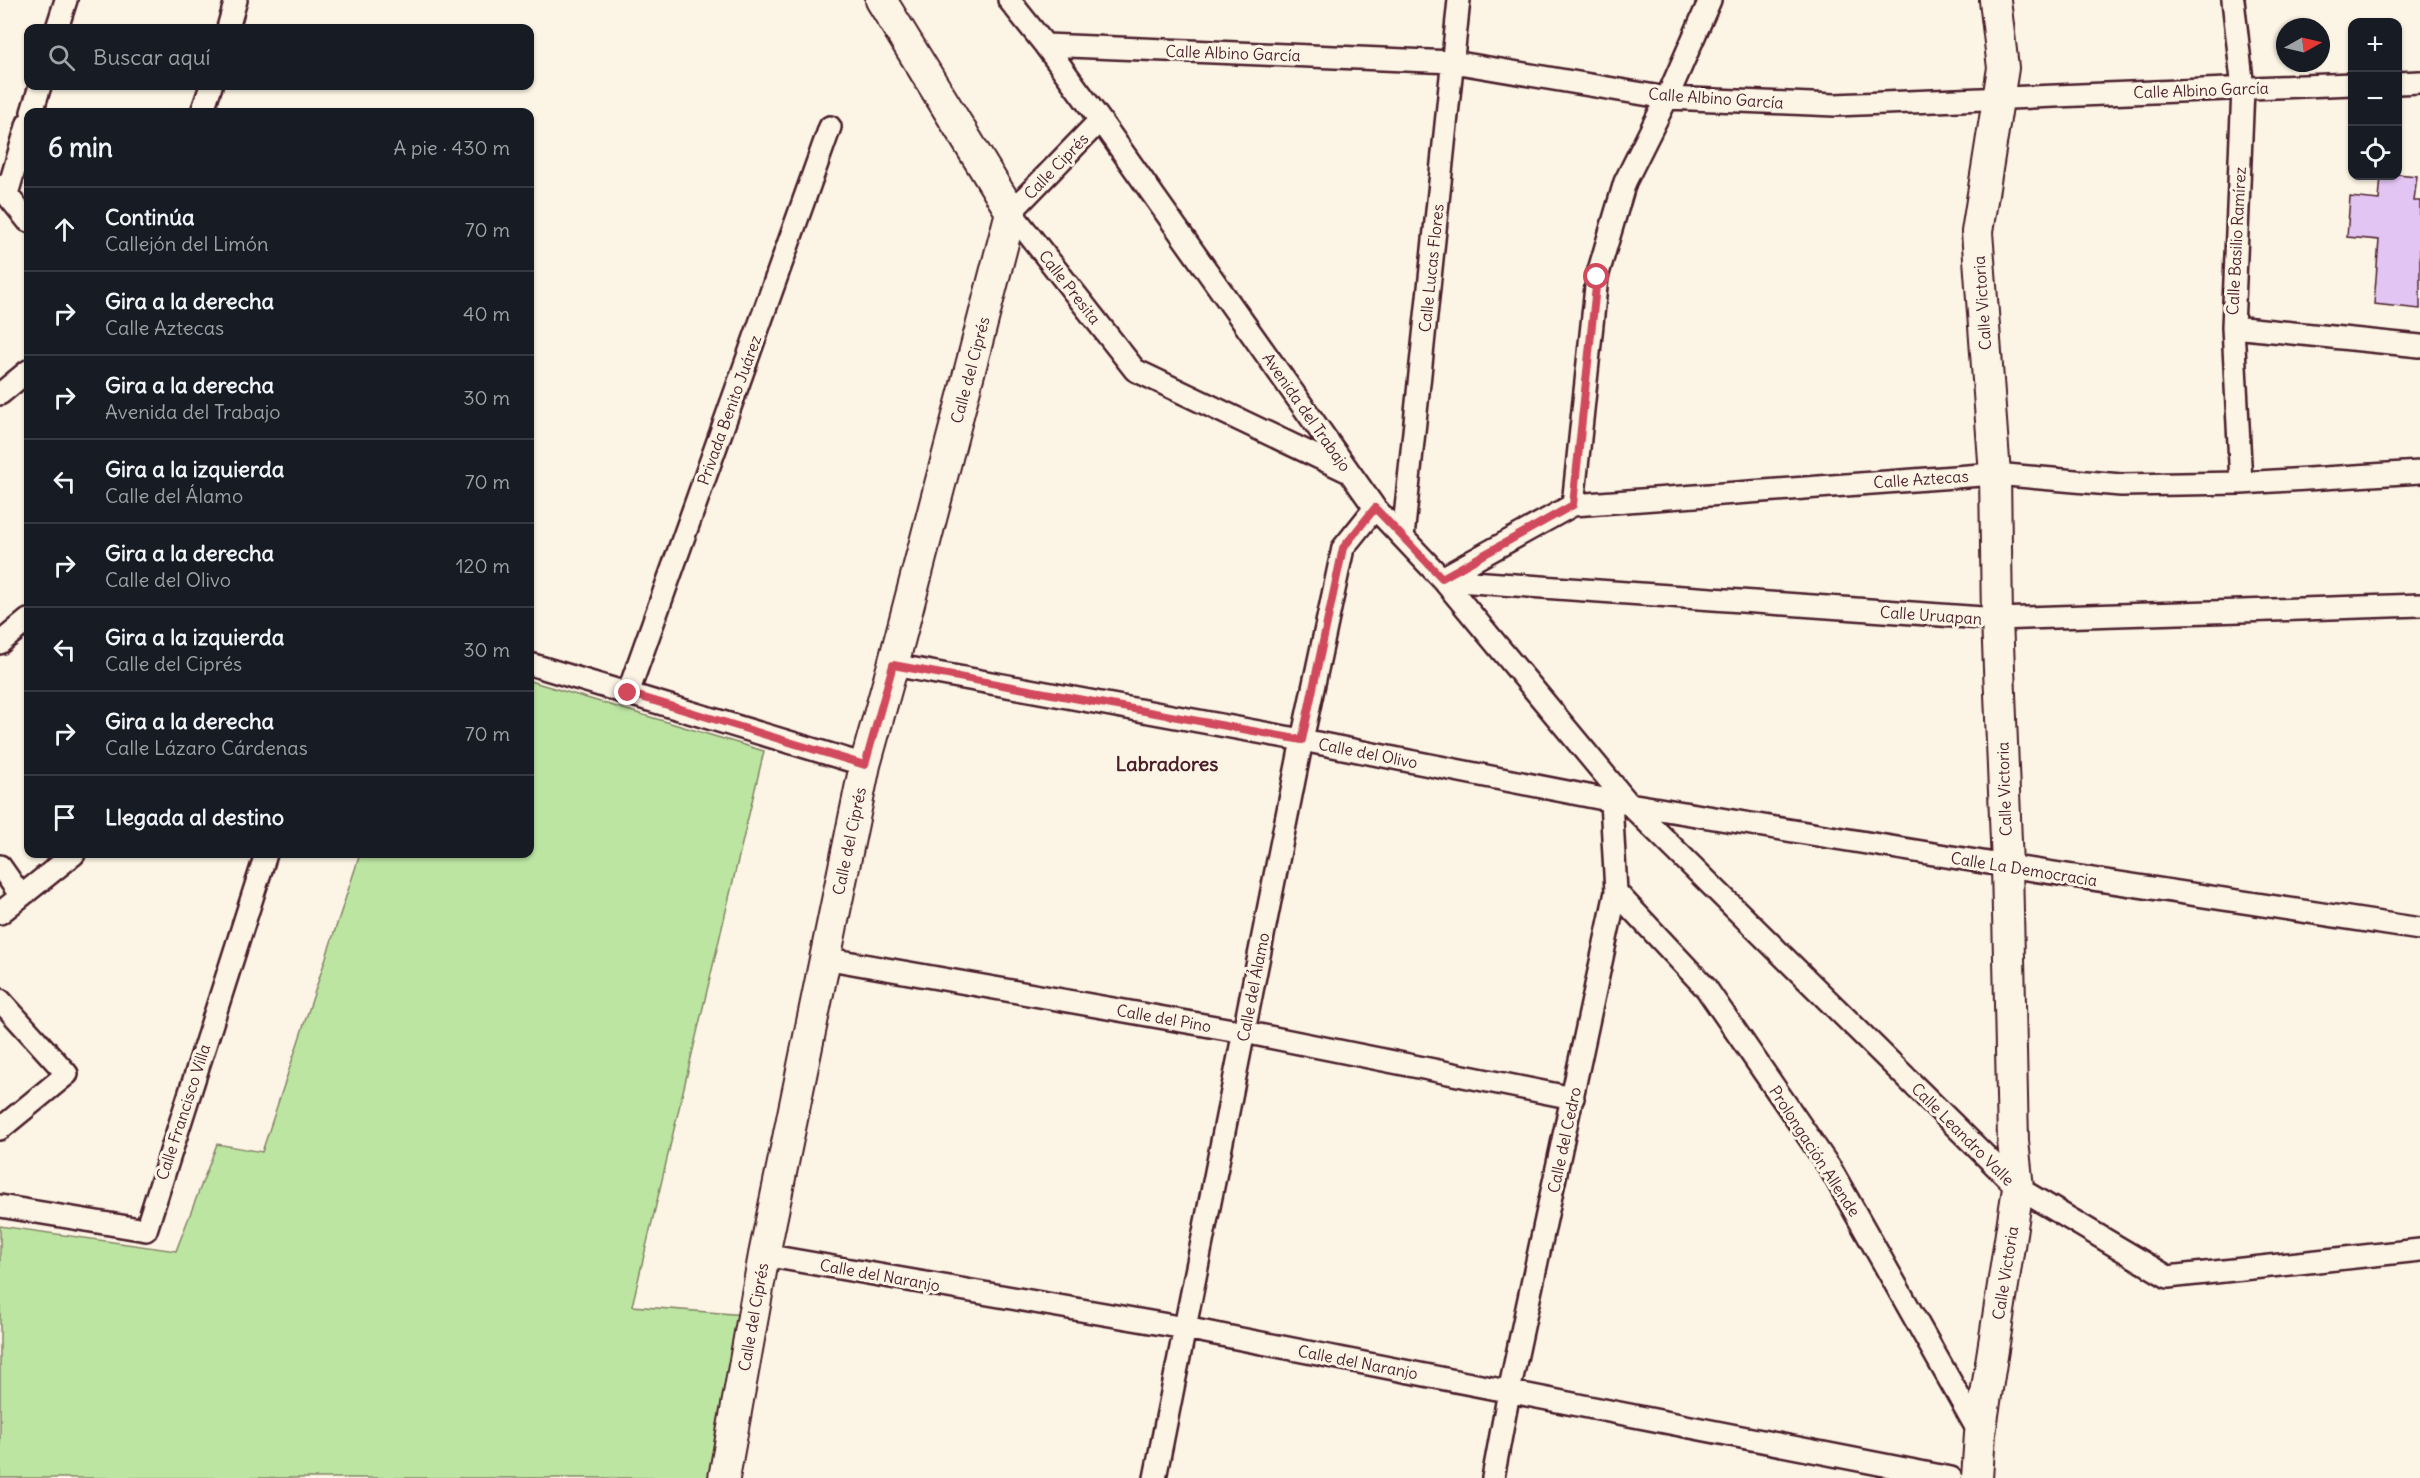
<!DOCTYPE html>
<html lang="es">
<head>
<meta charset="utf-8">
<style>
	body { margin:0; font-family:Delius,sans-serif; background:#242831; color:#f1f3f6 }
	.controls { position:absolute; right:18px; top:18px; display:grid; overflow:hidden; border-radius:12px; box-shadow:0 2px 4px #0004 }
	.controls button { width:54px; height:54px; display:grid; place-items:center; padding:0; border:0; border-bottom:2px solid #363941; background:#171b24; color:#f1f3f6; font:30px sans-serif }
	.compass { position:absolute; left:2276px; top:18px; width:54px; height:54px; border-radius:50%; background:#171b24; box-shadow:0 2px 4px #0004; rotate:82deg }
	.stop { position:absolute; width:18px; height:18px; margin:-14px; border:4px solid #d1495b; border-radius:50%; background:#fff }
	.stop.end { background:#d1495b; border-color:#fff; box-shadow:0 2px 6px #0008 }
	.list { margin:0; padding:0; list-style:none }
	h2 { display:flex; justify-content:space-between; align-items:center; height:78px; margin:0; padding:0 24px; font-size:26px }
	h2 small { font-size:20px; font-weight:400; color:#9ea1a6 }
	.list li { display:grid; grid-template-columns:39px 1fr auto; gap:18px; align-items:center; box-sizing:border-box; height:84px; padding:0 24px; border-top:2px solid #363941 }
	.list b { display:block; font-size:22px; white-space:nowrap }
	.list p { margin:0; font-size:20px; white-space:nowrap; color:#9ea1a6 }
	.list em { font-size:20px; font-style:normal; color:#9ea1a6 }
	.icon { flex:none; width:33px; height:33px; fill:none; stroke:currentColor; stroke-width:2; stroke-linecap:round; stroke-linejoin:round }
	.map { position:relative; flex:none; width:2420px; height:1478px; overflow:hidden }
	.search { position:absolute; background:#171b24; box-shadow:0 2px 4px #0004; left:24px; top:24px; width:510px; height:66px; display:flex; align-items:center; gap:15px; box-sizing:border-box; padding:0 21px; border-radius:12px; color:#9ea1a6; font-size:22px }
	.panel { position:absolute; background:#171b24; box-shadow:0 2px 4px #0004; left:24px; top:108px; width:510px; height:750px; border-radius:12px }
	.map>svg:first-child { display:block }
	.green { fill:#bce5a2; stroke:#838266; stroke-width:1.5 }
	.building { fill:#e3c5f3; stroke:#4a1f2b; stroke-width:1.5 }
	.lines { fill:none; stroke-linecap:round; stroke-linejoin:round }
	.street-casing { stroke:#4a1f2b; stroke-width:26 }
	.secondary-casing { stroke:#4a1f2b; stroke-width:34 }
	.street { stroke:#fcf5e5; stroke-width:21 }
	.secondary { stroke:#fcf5e5; stroke-width:30 }
	.route { stroke:#d1495b; stroke-width:8 }
	.labels { text-anchor:middle; stroke-width:6; stroke-linejoin:round; paint-order:stroke }
	.street-label { font-size:16px; fill:#4a1f2b; stroke:#fcf5e5 }
	.quarter-label { font-size:20px; font-weight:bold; fill:#4a1f2b; stroke:#fcf5e5 }
</style>
</head>
<body>
<div class="map">
<svg width="2420" height="1478" viewBox="0 0 2420 1478">
	<rect width="100%" height="100%" fill="#fcf5e5"/>
	<filter id="ink" filterUnits="userSpaceOnUse"><feTurbulence type="fractalNoise" baseFrequency=".0167" numOctaves="2"/><feDisplacementMap in="SourceGraphic" scale="12" xChannelSelector="R" yChannelSelector="G"/><feConvolveMatrix kernelMatrix="1 2 1 2 8 2 1 2 1" color-interpolation-filters="sRGB"/></filter>
	<g filter="url(#ink)">
		<path class="green" d="M530 681 764 751 632 1306 745 1315 711 1478H0V1226L176 1251 217 1144 262 1152 360 854H530Z"/>
		<path class="building" d="M2397 174 2417 176 2414 201H2420V309L2374 304 2379 240 2347 237 2350 197 2379 200 2381 176Z"/>
		<g class="lines">
			<g class="street-casing">
				<path id="street" d="M1009 0 1045 45 1100 120 1375 508 1443 580 1629 804 2018 1188 2168 1277 2420 1250
					M2233 0 2243 89 2233 327 2241 483
					M57 28 66 0
					M228 28 236 0
					M1045 45 1453 62 1667 98 1835 105 2352 84
					M2398 83 2420 82
					M32 112 40 86
					M202 112 211 86
					M1100 120 1011 212 1135 370 1347 471
					M0 186 28 221
					M7 194 28 123
					M2233 327 2420 346
					M0 394 28 371
					M1573 505 1597 277 1625 182 1667 98 1710 0
					M1403 537 1459 0
					M1442 578 1573 505 1995 474 2121 485 2241 483 2420 472
					M1443 580 1997 619 2420 605
					M0 643 28 620
					M530 664 865 765
					M893 665 1302 740 1629 804 2007 866 2420 929
					M628 693 830 127
					M0 866 21 896
					M1616 892 1706 988 1830 1168 1980 1434
					M0 913 74 854
					M824 958 1244 1032 1573 1098
					M0 1000 67 1074 0 1129
					M0 1206 146 1230 266 854
					M764 1255 1185 1328 1951 1478
					M1155 1478 1302 740 1343 548 1375 508
					M1493 1478 1509 1392 1616 892 1611 801"/>
			</g>
			<g class="secondary-casing">
				<path id="secondary" d="M724 1478 764 1255 865 765 893 665 1011 212 881 0
					M1977 1478 1980 1434 2018 1188 2013 1141 2007 866 1997 619 1995 474 1977 232 2003 68 1995 0"/>
			</g>
			<use href="#street" class="street"/>
			<use href="#secondary" class="secondary"/>
		</g>
	</g>
	<g class="lines" filter="url(#ink)">
		<path class="route" d="M628 693 865 765 893 665 1302 740 1343 548 1375 508 1442 578 1573 505 1597 277"/>
	</g>
	<g class="labels">
		<g class="street-label">
			<text transform="translate(1233 53) rotate(2)" y="6">Calle Albino García</text>
			<text transform="translate(2201 90) rotate(-2)" y="6">Calle Albino García</text>
			<text transform="translate(1716 98) rotate(4)" y="6">Calle Albino García</text>
			<text transform="translate(1056 166) rotate(-46)" y="6">Calle Ciprés</text>
			<text transform="translate(2236 241) rotate(-87)" y="6">Calle Basilio Ramírez</text>
			<text transform="translate(1431 268) rotate(-84)" y="6">Calle Lucas Flores</text>
			<text transform="translate(1070 287) rotate(52)" y="6">Calle Presita</text>
			<text transform="translate(1982 303) rotate(-94)" y="6">Calle Victoria</text>
			<text transform="translate(970 370) rotate(-75)" y="6">Calle del Ciprés</text>
			<text transform="translate(729 410) rotate(-70)" y="6">Privada Benito Juárez</text>
			<text transform="translate(1307 412) rotate(55)" y="6">Avenida del Trabajo</text>
			<text transform="translate(1921 479) rotate(-4)" y="6">Calle Aztecas</text>
			<text transform="translate(1931 615) rotate(4)" y="6">Calle Uruapan</text>
			<text transform="translate(1368 753) rotate(11)" y="6">Calle del Olivo</text>
			<text transform="translate(2004 789) rotate(-92)" y="6">Calle Victoria</text>
			<text transform="translate(849 841) rotate(-78)" y="6">Calle del Ciprés</text>
			<text transform="translate(2024 869) rotate(9)" y="6">Calle La Democracia</text>
			<text transform="translate(1253 987) rotate(-79)" y="6">Calle del Álamo</text>
			<text transform="translate(1164 1018) rotate(10)" y="6">Calle del Pino</text>
			<text transform="translate(183 1112) rotate(-72)" y="6">Calle Francisco Villa</text>
			<text transform="translate(1963 1134) rotate(45)" y="6">Calle Leandro Valle</text>
			<text transform="translate(1564 1140) rotate(-78)" y="6">Calle del Cedro</text>
			<text transform="translate(1815 1151) rotate(57)" y="6">Prolongación Allende</text>
			<text transform="translate(2005 1273) rotate(-81)" y="6">Calle Victoria</text>
			<text transform="translate(880 1275) rotate(10)" y="6">Calle del Naranjo</text>
			<text transform="translate(753 1317) rotate(-80)" y="6">Calle del Ciprés</text>
			<text transform="translate(1358 1362) rotate(11)" y="6">Calle del Naranjo</text>
		</g>
		<g class="quarter-label">
			<text x="1167" y="771">Labradores</text>
		</g>
	</g>
</svg>
<div class="controls">
<button>+</button>
<button>−</button>
<button><svg class="icon" aria-label="locate" viewBox="0 0 24 24"><circle cx="12" cy="12" r="6"/><path d="M12 2v4M12 18v4M2 12h4M18 12h4"/></svg></button>
</div>
<svg class="compass" viewBox="-18 -18 36 36"><path d="M0-13l5 13h-10z" fill="#e53935"/><path d="M0 13l5-13h-10z" fill="#9ea1a6"/></svg>
<div class="stop" style="left:1597px;top:277px"></div>
<div class="stop end" style="left:628px;top:693px"></div>
<div class="search"><svg class="icon" aria-label="search" viewBox="0 0 24 24"><circle cx="10" cy="10" r="6"/><path d="M15 15l6 6"/></svg>Buscar aquí</div>
<section class="panel">
<h2>6 min<small>A pie · 430 m</small></h2>
<ul class="list">
<li><svg class="icon" aria-label="ahead" viewBox="0 0 24 24"><path d="M12 20V5M6 11l6-6 6 6"/></svg><div><b>Continúa</b><p>Callejón del Limón</p></div><em>70 m</em></li>
<li><svg class="icon" aria-label="right" viewBox="0 0 24 24"><path d="M7 20v-9h11M14 6l5 5-5 5"/></svg><div><b>Gira a la derecha</b><p>Calle Aztecas</p></div><em>40 m</em></li>
<li><svg class="icon" aria-label="right" viewBox="0 0 24 24"><path d="M7 20v-9h11M14 6l5 5-5 5"/></svg><div><b>Gira a la derecha</b><p>Avenida del Trabajo</p></div><em>30 m</em></li>
<li><svg class="icon" aria-label="left" viewBox="0 0 24 24"><path d="M17 20v-9H6M10 6l-5 5 5 5"/></svg><div><b>Gira a la izquierda</b><p>Calle del Álamo</p></div><em>70 m</em></li>
<li><svg class="icon" aria-label="right" viewBox="0 0 24 24"><path d="M7 20v-9h11M14 6l5 5-5 5"/></svg><div><b>Gira a la derecha</b><p>Calle del Olivo</p></div><em>120 m</em></li>
<li><svg class="icon" aria-label="left" viewBox="0 0 24 24"><path d="M17 20v-9H6M10 6l-5 5 5 5"/></svg><div><b>Gira a la izquierda</b><p>Calle del Ciprés</p></div><em>30 m</em></li>
<li><svg class="icon" aria-label="right" viewBox="0 0 24 24"><path d="M7 20v-9h11M14 6l5 5-5 5"/></svg><div><b>Gira a la derecha</b><p>Calle Lázaro Cárdenas</p></div><em>70 m</em></li>
<li><svg class="icon" aria-label="arrive" viewBox="0 0 24 24"><path d="M6 21V4h12l-3 4 3 4H6"/></svg><div><b>Llegada al destino</b></div></li>
</ul>
</section>
</div>
</body>
</html>
